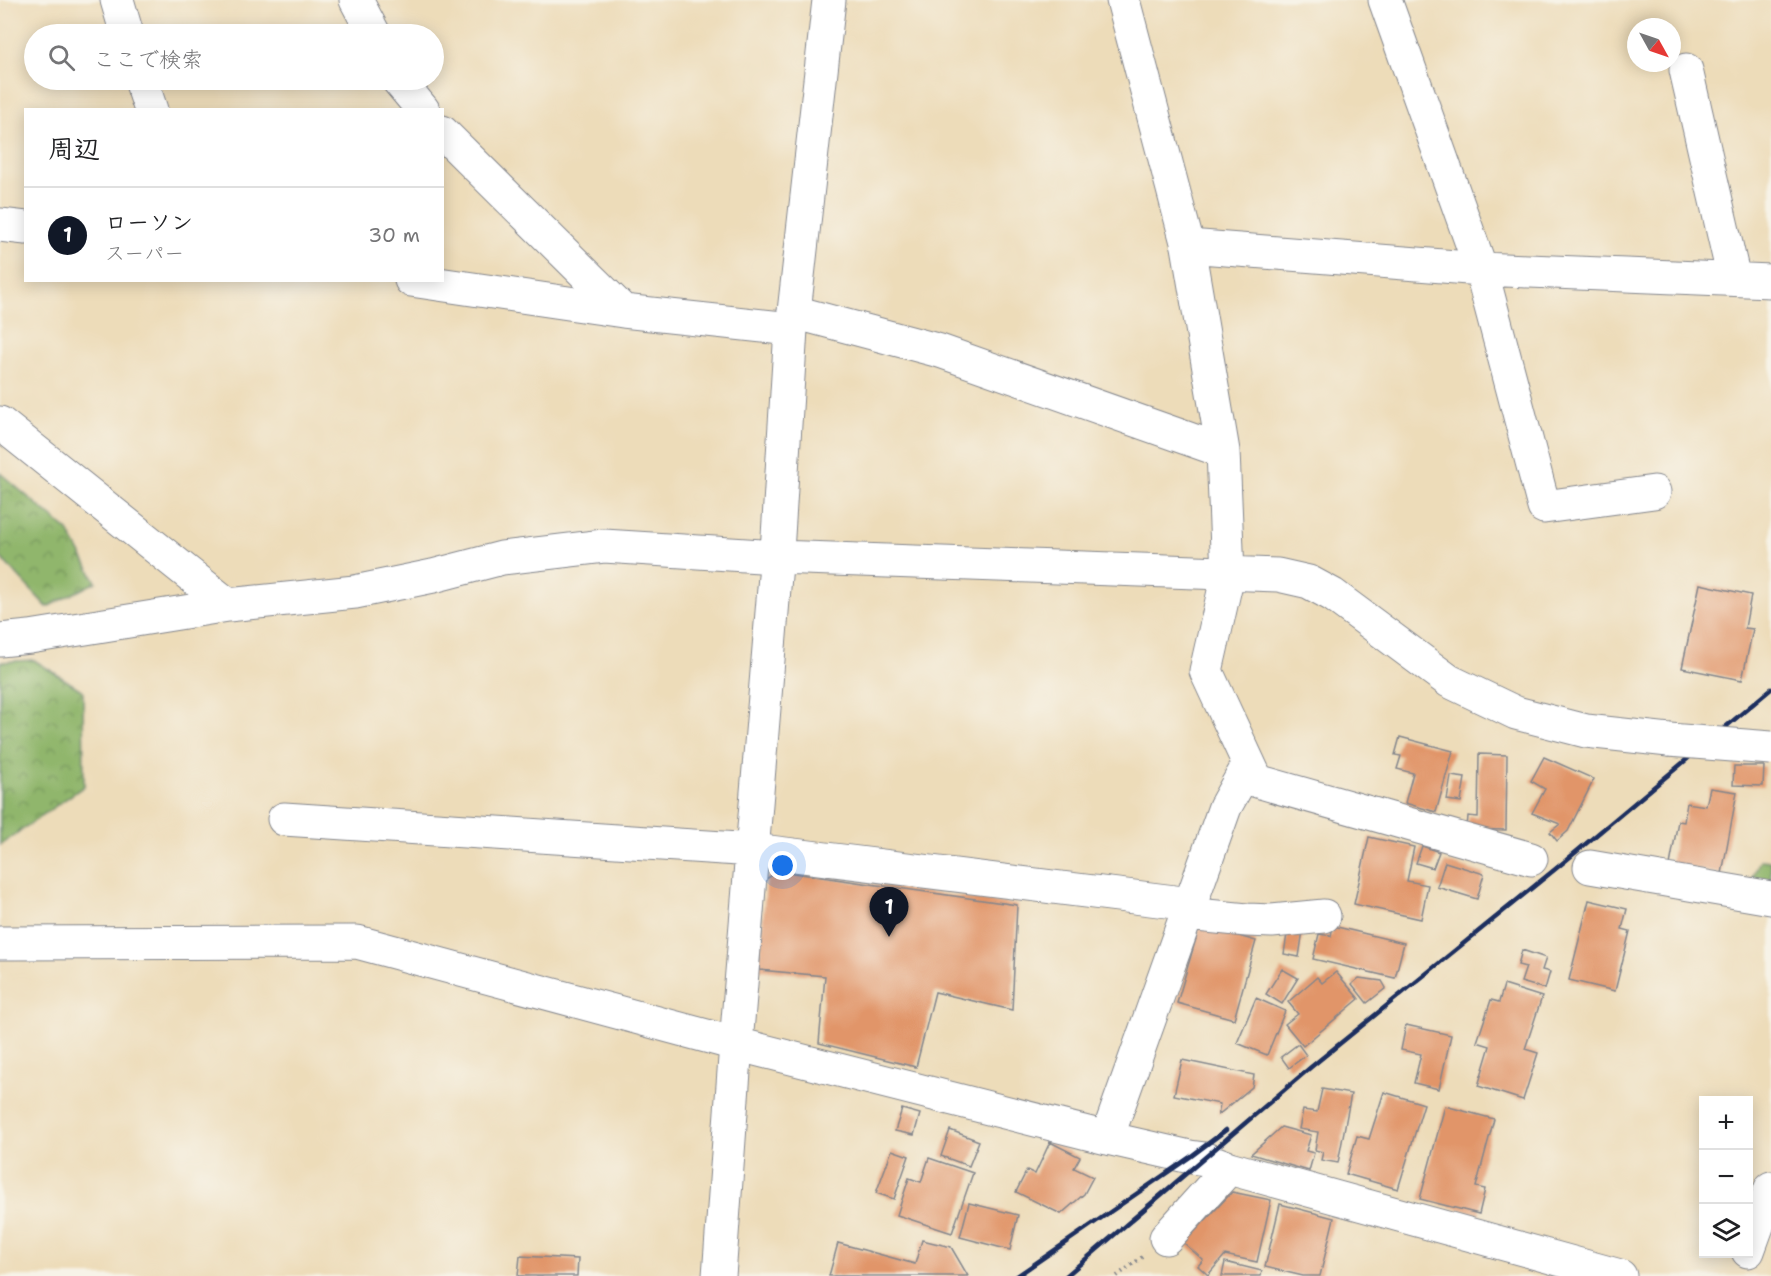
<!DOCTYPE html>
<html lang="ja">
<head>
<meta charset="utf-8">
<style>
	body { margin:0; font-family:"Shantell Sans","Klee One",sans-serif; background:#f2f2f2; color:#202124 }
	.controls { position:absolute; right:18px; bottom:18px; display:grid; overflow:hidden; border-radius:0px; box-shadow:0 3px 15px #0003 }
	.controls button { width:54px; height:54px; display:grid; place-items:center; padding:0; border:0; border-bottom:2px solid #e0e0e0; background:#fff; color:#202124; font:30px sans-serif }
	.compass { position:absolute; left:1627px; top:18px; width:54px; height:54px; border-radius:50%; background:#fff; box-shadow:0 3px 15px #0003; rotate:130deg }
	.you { position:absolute; left:783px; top:866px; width:21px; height:21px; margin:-15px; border:4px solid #fff; border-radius:50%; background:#1a73e8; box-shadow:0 0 0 9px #1a73e833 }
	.badge { display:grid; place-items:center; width:39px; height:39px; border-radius:50%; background:#111827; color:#fff; font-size:20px; font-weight:700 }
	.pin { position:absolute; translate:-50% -50px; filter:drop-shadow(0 2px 3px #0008) }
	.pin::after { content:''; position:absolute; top:32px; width:21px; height:18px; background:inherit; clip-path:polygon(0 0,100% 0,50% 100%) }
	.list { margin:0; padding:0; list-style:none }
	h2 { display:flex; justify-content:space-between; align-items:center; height:78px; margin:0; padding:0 24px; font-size:26px }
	h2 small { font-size:20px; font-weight:400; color:#757577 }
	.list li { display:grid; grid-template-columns:39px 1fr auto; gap:18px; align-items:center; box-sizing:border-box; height:96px; padding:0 24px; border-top:2px solid #e0e0e0 }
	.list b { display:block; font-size:22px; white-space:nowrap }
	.list p { margin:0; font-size:20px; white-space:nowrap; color:#757577 }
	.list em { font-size:20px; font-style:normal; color:#757577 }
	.icon { flex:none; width:33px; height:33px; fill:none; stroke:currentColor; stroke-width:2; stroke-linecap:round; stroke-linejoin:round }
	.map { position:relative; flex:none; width:1771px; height:1276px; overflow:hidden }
	.search { position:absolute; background:#fff; box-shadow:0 3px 15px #0003; left:24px; top:24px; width:420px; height:66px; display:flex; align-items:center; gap:15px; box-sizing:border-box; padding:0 21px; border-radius:33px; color:#757577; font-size:22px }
	.panel { position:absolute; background:#fff; box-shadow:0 3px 15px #0003; left:24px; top:108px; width:420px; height:174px; border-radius:0px }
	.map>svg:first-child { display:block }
	.forest { fill:url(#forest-crowns); stroke:#567265; stroke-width:1.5 }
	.building { fill:#e19569 }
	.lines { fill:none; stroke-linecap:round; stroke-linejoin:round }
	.minor-casing { stroke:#84868c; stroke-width:35 }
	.path { stroke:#84868c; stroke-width:4; stroke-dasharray:1.5 4.5; stroke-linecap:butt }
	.minor { stroke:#fff; stroke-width:33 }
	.rail { stroke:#1b2f5e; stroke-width:4.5 }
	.minor-bridge-casing { stroke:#84868c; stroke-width:35; stroke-linecap:butt }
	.minor-bridge { stroke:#fff; stroke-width:33 }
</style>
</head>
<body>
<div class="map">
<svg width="1771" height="1276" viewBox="0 0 1771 1276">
	<defs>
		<pattern id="forest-crowns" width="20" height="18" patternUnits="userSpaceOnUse" patternTransform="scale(1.5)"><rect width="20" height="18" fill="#90b66c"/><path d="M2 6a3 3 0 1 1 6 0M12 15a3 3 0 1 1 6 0" fill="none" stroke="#75945c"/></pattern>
	</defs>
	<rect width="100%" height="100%" fill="#f7f3e8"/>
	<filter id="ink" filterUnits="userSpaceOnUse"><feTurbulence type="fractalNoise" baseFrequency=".0167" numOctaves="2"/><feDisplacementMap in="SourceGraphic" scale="12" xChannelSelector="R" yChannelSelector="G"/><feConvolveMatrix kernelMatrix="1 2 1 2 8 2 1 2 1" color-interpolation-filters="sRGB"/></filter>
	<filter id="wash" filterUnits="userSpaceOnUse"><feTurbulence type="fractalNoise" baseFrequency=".008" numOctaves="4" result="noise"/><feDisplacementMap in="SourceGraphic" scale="24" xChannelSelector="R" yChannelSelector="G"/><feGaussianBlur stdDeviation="1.35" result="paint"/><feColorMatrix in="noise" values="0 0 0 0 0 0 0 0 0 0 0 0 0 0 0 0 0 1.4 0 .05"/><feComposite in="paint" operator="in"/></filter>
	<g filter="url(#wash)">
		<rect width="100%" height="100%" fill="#eddcb9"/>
		<path class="forest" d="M0 473 68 531 96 582 47 607 0 557Z
			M34 660 83 691 84 786 0 845V662Z
			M1760 860 1771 861V883L1752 879Z"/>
		<g id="blocks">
			<path class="building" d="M1700 584 1751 595 1745 628 1753 629 1742 680 1682 668Z
				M1400 737 1453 751 1436 812 1405 803 1413 773 1397 769 1401 756 1395 755Z
				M1479 754 1507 755 1506 830 1467 829 1468 816 1478 817Z
				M1544 757 1594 779 1568 831 1557 841 1550 832 1560 824 1532 813 1545 789 1531 781Z
				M1734 766H1764L1763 786 1733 785Z
				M1451 776 1465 778 1461 802 1447 800Z
				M1710 788 1737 792 1722 874 1670 865 1678 821 1684 822 1687 803 1706 806Z
				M1369 837 1414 847 1407 881 1428 885 1421 919 1354 904Z
				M1422 846 1439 852 1433 868 1416 863Z
				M1445 862 1484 874 1477 899 1437 887Z
				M779 871 1017 905 1012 1010 935 992 916 1067 819 1043 825 976 759 970 766 879Z
				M1589 900 1627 909 1622 929 1630 931 1615 991 1569 980Z
				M1200 925 1256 941 1234 1019 1177 1003Z
				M1333 926 1404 943 1395 978 1313 959 1319 934 1331 936Z
				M1288 928 1303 930 1299 957 1284 954Z
				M1522 950 1546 958 1542 970 1550 972 1545 989 1521 982 1526 967 1518 965Z
				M1282 969 1298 978 1282 1004 1266 994Z
				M1336 972 1359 999 1303 1046 1285 1024 1298 1014 1288 1002 1317 977 1322 983Z
				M1359 978 1382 981 1386 988 1367 1003 1352 984Z
				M1504 985 1542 997 1525 1049 1538 1053 1523 1100 1478 1086 1490 1046 1477 1042 1491 1000 1499 1002Z
				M1256 998 1285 1011 1267 1055 1237 1043Z
				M1406 1025 1451 1035 1439 1089 1414 1083 1421 1054 1401 1050Z
				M1298 1044 1306 1055 1289 1068 1281 1057Z
				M1182 1060 1254 1075 1252 1087 1218 1115 1220 1104 1174 1095Z
				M1322 1089 1351 1094 1338 1163 1321 1160 1323 1152 1315 1150 1318 1132 1299 1129 1303 1110 1317 1112Z
				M1384 1092 1424 1104 1398 1189 1346 1174 1357 1136 1369 1139Z
				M1445 1106 1494 1119 1476 1187 1485 1189 1479 1214 1420 1199Z
				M902 1109 920 1114 914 1135 895 1131Z
				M1281 1127 1311 1135 1306 1151 1314 1153 1309 1171 1251 1154Z
				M950 1130 979 1141 969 1166 941 1156Z
				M1050 1142 1080 1157 1074 1168 1093 1177 1084 1194 1061 1214 1016 1192 1027 1170 1035 1174Z
				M892 1150 909 1156 894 1199 876 1193Z
				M929 1158 973 1173 952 1233 897 1215 909 1178 921 1182Z
				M1232 1192 1271 1200 1257 1262 1225 1255 1208 1275 1198 1266 1203 1260 1184 1243Z
				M969 1203 1018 1215 1010 1250 960 1237Z
				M1280 1204 1334 1218 1320 1276H1303L1265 1267Z
				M922 1240 951 1247 968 1276H829L838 1243 915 1264Z
				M520 1256 578 1259 577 1276H518Z
				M1225 1262 1262 1271 1261 1276H1222Z"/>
		</g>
	</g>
	<g filter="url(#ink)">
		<use href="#blocks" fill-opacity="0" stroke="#84868c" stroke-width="1.5"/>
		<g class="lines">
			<g class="minor-casing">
				<path id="minor" d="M117 0 127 34
					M356 0 374 34
					M1123 0 1188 246 1223 451 1228 574 1206 671 1257 781 1531 859
					M1385 0 1481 269 1544 507 1654 492
					M1686 70 1734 279
					M141 80 151 110
					M398 80 423 110
					M442 132 623 311
					M0 225 26 228
					M1188 246 1481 269 1771 281
					M411 280 623 311 791 329
					M794 312 940 351 1223 451
					M0 423 228 605
					M0 640 30 637 228 605 355 592 433 576 502 558 604 546 777 557 1278 575 1309 582 1333 595 1449 681 1516 713 1586 731 1669 740
					M284 819 753 850 1191 904
					M1590 867 1771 898
					M1187 914 1247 920 1272 921 1324 916
					M0 943 357 942 736 1044 1107 1138 1190 1157 1205 1159 1229 1168 1620 1276
					M1107 1138 1225 807 1249 764
					M1166 1238 1229 1168
					M1748 1251 1771 1188
					M719 1276 736 1044 777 552 791 329 794 312 829 0"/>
			</g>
			<path class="path" d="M1117 1276 1142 1257"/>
			<use href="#minor" class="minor"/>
			<path class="rail" d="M1017 1276 1190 1157 1226 1130
				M1066 1276 1311 1067 1564 862 1771 689"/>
			<g class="minor-bridge-casing">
				<path id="minor-bridge" d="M1669 740 1771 748"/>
			</g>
			<use href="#minor-bridge" class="minor-bridge"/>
		</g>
	</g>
</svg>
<div class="controls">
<button>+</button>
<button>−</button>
<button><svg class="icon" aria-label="layers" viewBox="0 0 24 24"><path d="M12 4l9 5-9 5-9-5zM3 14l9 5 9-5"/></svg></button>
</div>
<svg class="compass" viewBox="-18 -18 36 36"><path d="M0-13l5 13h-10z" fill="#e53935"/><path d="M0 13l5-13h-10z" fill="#757577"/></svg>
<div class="you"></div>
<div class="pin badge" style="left:889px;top:937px">1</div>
<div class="search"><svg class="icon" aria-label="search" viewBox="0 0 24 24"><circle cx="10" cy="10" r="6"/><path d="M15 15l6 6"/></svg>ここで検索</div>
<section class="panel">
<h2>周辺<small></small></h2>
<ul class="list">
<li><span class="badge">1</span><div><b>ローソン</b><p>スーパー</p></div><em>30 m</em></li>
</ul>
</section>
</div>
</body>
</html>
